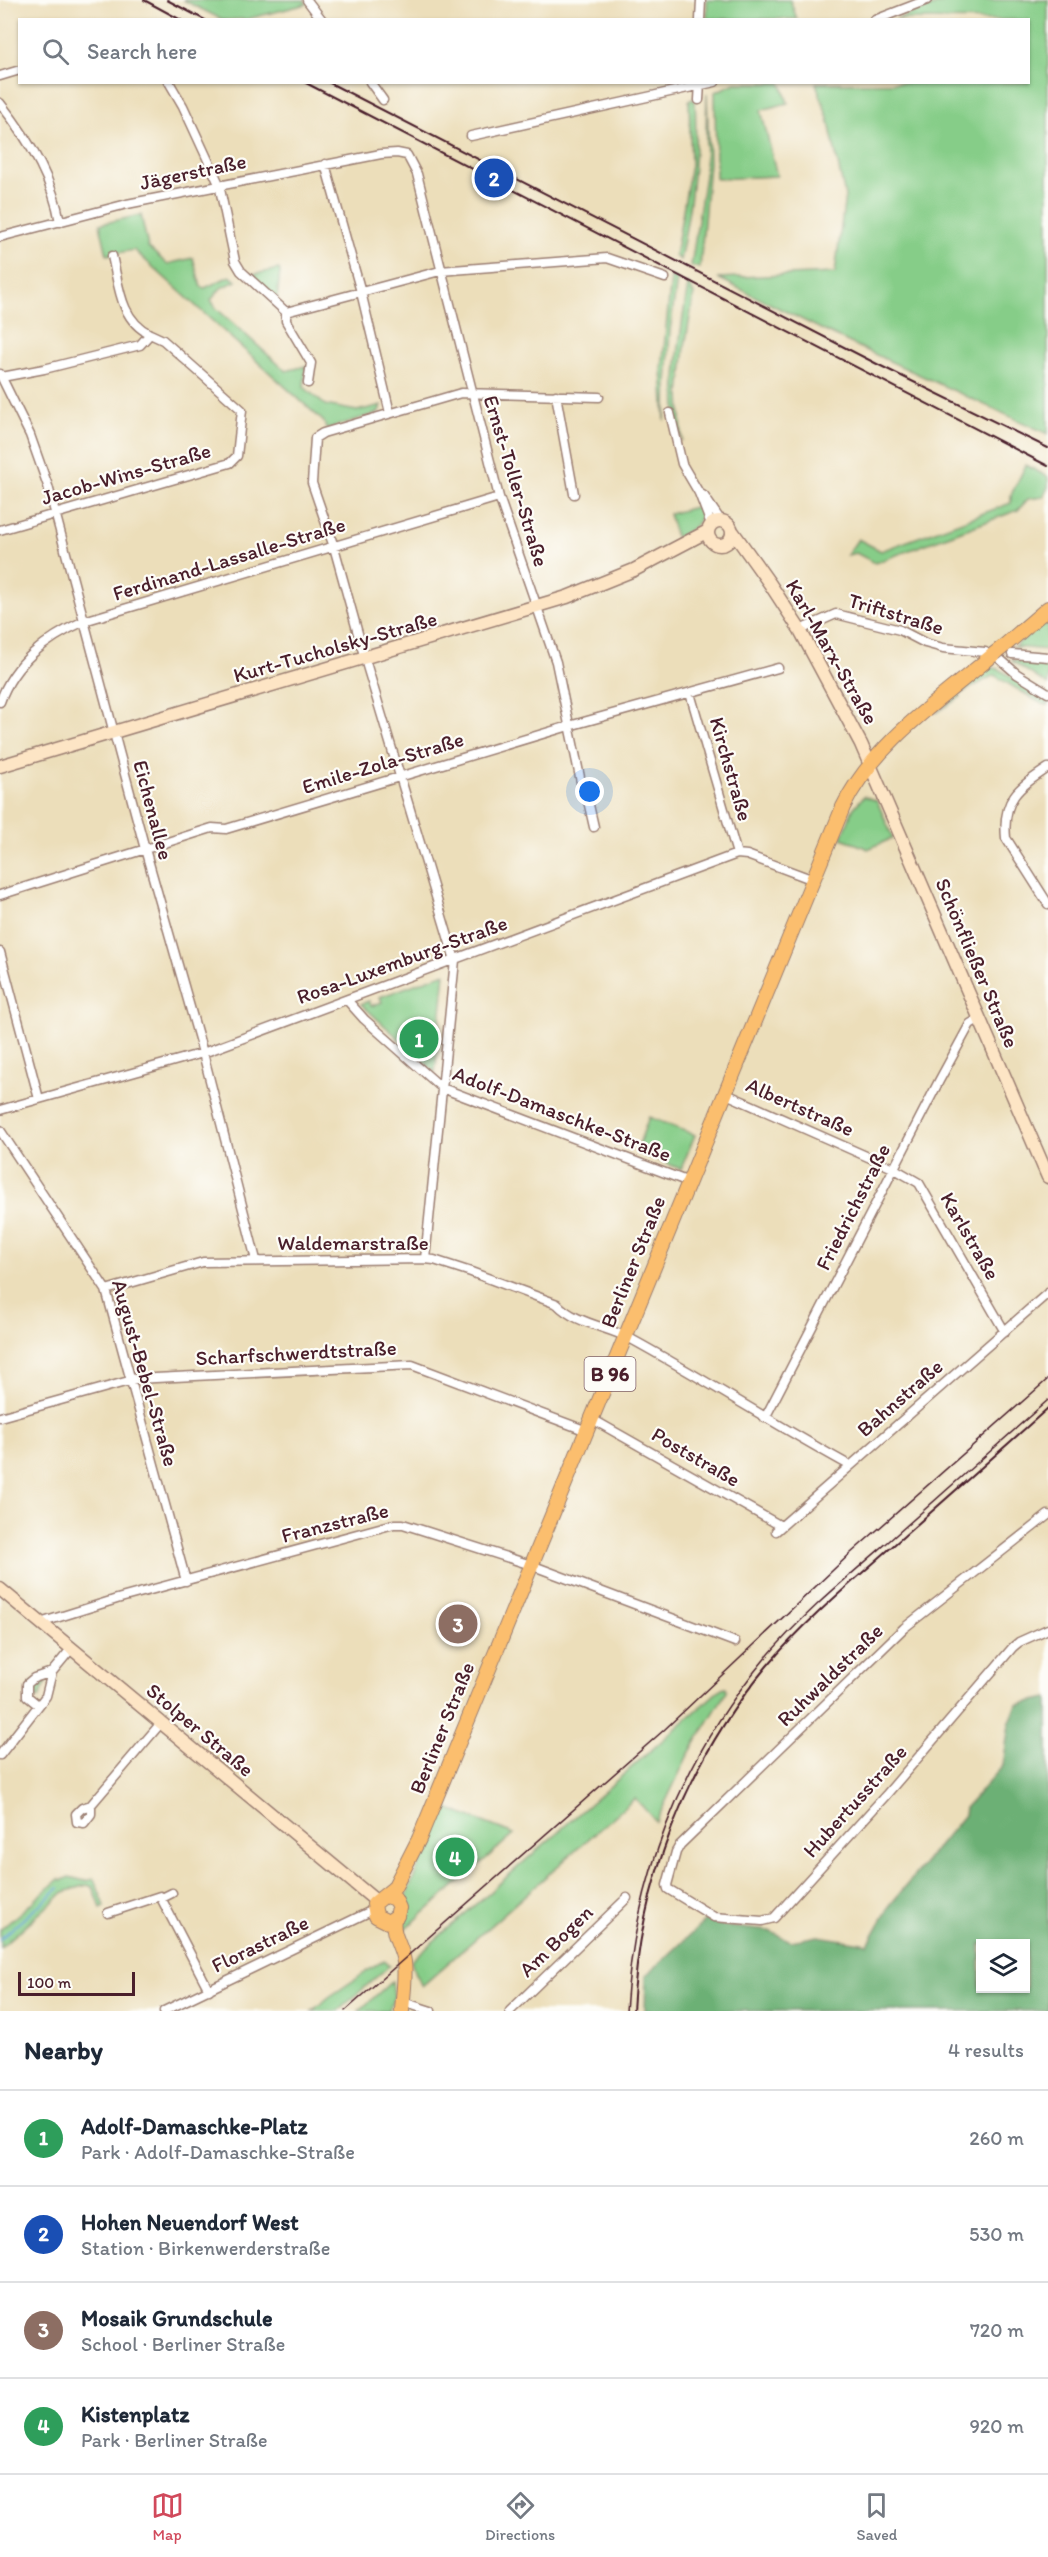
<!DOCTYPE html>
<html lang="en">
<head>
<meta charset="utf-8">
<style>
	body { margin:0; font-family:Itim,sans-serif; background:#f2f2f3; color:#1f2937 }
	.controls { position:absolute; right:18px; bottom:18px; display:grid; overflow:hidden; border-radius:0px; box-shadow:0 2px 4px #0004 }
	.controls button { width:54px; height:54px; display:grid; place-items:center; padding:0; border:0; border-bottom:2px solid #e0e1e3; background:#fff; color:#1f2937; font:30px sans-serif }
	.scale { position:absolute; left:18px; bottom:15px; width:117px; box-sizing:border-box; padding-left:6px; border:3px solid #4a1f2b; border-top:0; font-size:16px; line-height:21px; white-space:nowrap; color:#4a1f2b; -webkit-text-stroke:4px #fdfcf7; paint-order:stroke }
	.you { position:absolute; left:590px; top:792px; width:21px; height:21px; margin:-15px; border:4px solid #fff; border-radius:50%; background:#1a73e8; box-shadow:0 0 0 9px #1a73e833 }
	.badge { display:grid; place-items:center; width:39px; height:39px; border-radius:50%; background:#d1495b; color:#fff; font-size:20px; font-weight:700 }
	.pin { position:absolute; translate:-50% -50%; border:3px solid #fff; box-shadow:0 2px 6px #0006 }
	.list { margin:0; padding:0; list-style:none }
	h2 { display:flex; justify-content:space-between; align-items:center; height:78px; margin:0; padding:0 24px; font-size:26px }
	h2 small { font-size:20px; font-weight:400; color:#747a83 }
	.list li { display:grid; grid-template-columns:39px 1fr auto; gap:18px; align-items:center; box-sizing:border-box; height:96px; padding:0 24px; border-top:2px solid #e0e1e3 }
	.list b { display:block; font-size:22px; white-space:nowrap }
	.list p { margin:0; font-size:20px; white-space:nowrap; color:#747a83 }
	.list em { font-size:20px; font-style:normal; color:#747a83 }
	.icon { flex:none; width:33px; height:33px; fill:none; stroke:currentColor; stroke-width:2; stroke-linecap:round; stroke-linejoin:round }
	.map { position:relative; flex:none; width:1048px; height:2011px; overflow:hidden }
	.search { position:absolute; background:#fff; box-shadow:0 2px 4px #0004; left:18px; right:18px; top:18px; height:66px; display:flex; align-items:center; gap:15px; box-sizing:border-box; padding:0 21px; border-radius:0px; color:#747a83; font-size:22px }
	.sheet { height:462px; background:#fff }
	nav { display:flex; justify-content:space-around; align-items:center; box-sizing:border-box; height:84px; border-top:2px solid #e0e1e3; background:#fff; font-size:16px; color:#747a83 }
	nav a { display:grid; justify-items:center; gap:3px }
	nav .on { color:#d1495b }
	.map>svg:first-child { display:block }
	.green { fill:#86cd88; stroke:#68765a; stroke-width:1.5 }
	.forest { fill:#6cb074; stroke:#5b6850; stroke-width:1.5; fill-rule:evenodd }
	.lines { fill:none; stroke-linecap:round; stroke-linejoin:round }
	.stream { stroke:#5fa0d2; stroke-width:2 }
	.minor-casing { stroke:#9b7e72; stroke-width:11 }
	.secondary-casing { stroke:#9b7e72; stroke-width:15 }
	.primary-casing { stroke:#9b7e72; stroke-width:16 }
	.minor { stroke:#fff; stroke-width:8 }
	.secondary { stroke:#fde5c5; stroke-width:12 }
	.primary { stroke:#fbbe6e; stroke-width:14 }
	.tram { stroke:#4a1f2b; stroke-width:1.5 }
	.rail { stroke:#4a1f2b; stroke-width:2 }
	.primary-bridge-casing { stroke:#9b7e72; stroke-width:16; stroke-linecap:butt }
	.primary-bridge { stroke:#fbbe6e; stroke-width:14 }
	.labels { text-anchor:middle; stroke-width:4.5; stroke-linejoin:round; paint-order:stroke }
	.shield { fill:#fdfcf7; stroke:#806168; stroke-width:1.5 }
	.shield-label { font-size:20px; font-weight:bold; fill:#4a1f2b }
	.street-label { font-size:21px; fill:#4a1f2b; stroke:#fdfcf7 }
</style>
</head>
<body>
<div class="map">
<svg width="1048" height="2011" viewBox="0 0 1048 2011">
	<rect width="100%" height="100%" fill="#fdfcf7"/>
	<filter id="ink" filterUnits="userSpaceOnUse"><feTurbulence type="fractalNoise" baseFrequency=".0167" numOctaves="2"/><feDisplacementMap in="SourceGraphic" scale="12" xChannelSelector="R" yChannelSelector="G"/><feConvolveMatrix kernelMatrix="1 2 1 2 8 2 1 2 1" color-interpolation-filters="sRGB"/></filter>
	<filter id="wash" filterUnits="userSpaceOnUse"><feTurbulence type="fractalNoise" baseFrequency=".008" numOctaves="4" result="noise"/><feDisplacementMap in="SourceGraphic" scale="24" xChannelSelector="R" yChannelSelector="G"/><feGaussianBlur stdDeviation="1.35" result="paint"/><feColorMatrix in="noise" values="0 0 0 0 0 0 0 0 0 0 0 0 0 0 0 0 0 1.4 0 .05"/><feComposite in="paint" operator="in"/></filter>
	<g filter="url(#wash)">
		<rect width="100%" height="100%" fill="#ecdeba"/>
		<path class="green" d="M183 0H304L307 4 247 19 223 20Z
			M707 0H790L797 19H707Z
			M950 0H1048V434L835 336 718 278 835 273 845 196 828 118 816 83 1028 82V20L896 19Z
			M735 83H781L788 103 761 110 777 176 716 179 715 92Z
			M707 94 709 163 700 268 691 266 705 175Z
			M692 99 695 100C698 154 691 207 680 260L675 256 691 165 689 101Z
			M141 215 148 247 167 264 193 258 201 287 205 288 230 276 236 281 221 288 211 300 216 308 286 371 306 366 304 387 325 405 357 411 382 405 378 413 326 429 324 422 134 250 107 255 100 224Z
			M279 269 280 272 277 299 250 275Z
			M671 277 677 279 670 331 665 421 662 369Z
			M688 284 694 294 685 346 680 394 682 441C667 403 682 325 688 284Z
			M1026 465 1048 477V487L1043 497 1028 499 1018 510 875 563 856 553 847 555 858 539 881 551 1011 503V495Z
			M699 506C706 524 689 530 676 538L669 514Z
			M1048 618V650L1014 647Z
			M1012 660 1048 664V685L1012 661Z
			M988 667 999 669 1048 701V705L1042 704 994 675 960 694 961 697 936 713Z
			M864 796 877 801 893 838 868 849 842 838 853 809Z
			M445 973 435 1072 361 1004 369 1001 371 1006 382 1002 380 997Z
			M649 1117 695 1135 681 1169 636 1152Z
			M44 1678 47 1681 39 1698 31 1694V1683Z
			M726 1687 727 1691 688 1755 656 1822 635 1798 422 1986 415 1974 411 1961 722 1688Z
			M444 1807 514 1834 402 1932C399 1919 411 1915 405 1898Z
			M69 1877 85 1881 94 1879 105 1906 101 1908 93 1887 87 1885 64 1892 0 1948V1930L59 1879 61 1881Z
			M384 1960 389 1966 338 2011H312L329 1997Z
			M392 1981 394 1996 389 2011H359Z"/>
		<path class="forest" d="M1048 1698V2011H645L646 1976 706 1920 723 1926 769 1931 791 1941 818 1936 868 1944 891 1904 964 1815 965 1808 1003 1766 1009 1724 1017 1705ZM980 1944H1026V1988H980Z"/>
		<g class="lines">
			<path class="stream" d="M0 1939 59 1888"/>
		</g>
	</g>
	<g filter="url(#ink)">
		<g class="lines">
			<g class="minor-casing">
				<path id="minor" d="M307 0 322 20
					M700 20 701 0
					M875 20 927 0
					M0 76 20 70
					M169 82 183 106 219 184 235 261 241 271 286 312 440 271 607 258 665 278
					M370 82 383 100
					M699 100 700 83
					M0 103C27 137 53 180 60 222
					M471 136 715 82
					M325 164 361 292 390 413
					M0 237 127 204 381 154 397 153 407 155 417 174 499 497 556 662 582 787 586 792 594 827
					M112 256C119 285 120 320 150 334
					M286 312V321L311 363 308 383
					M0 374 30 435 48 486 145 849 203 1053 256 1260
					M556 395 574 494
					M670 413 682 464 699 493 711 524
					M699 493 704 496 721 521
					M0 530 230 463 237 456 242 410 163 340 150 334 140 345 44 369 2 377
					M800 630 836 614 900 630 925 643 943 648 985 652
					M994 654 1017 674 1048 693
					M1012 654 1048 657
					M690 693 737 854
					M0 702C14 662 47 638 84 621L499 497
					M1048 768C1018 788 1002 799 1006 838L1048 904
					M0 895 212 828 226 829 569 726 778 668
					M0 952 39 1099
					M347 1000 364 1019 442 1088 689 1182
					M724 1093 893 1168 919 1183 1005 1332
					M0 1110 203 1053 737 854 747 855 811 879
					M0 1130 106 1290 186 1581
					M425 1259 455 960 367 666 334 547 312 483 315 438 323 433 461 393 599 397
					M106 1290 203 1262 425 1259 434 1260 471 1272 557 1304C576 1324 607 1326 631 1339 704 1379 776 1425 849 1465
					M0 1417 136 1379 412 1365 587 1431
					M765 1418 939 1081 970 1024 980 1018
					M592 1419 781 1526
					M1048 1515 904 1628 680 1845 676 1852 667 1885 668 1889 714 1917 762 1921 774 1918 886 1795 1013 1647 1019 1642 1048 1629
					M776 1531 1048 1293
					M40 1623 117 1599 394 1524H403L531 1565 735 1642
					M38 1705 27 1696V1684L34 1678 52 1672
					M0 1755 46 1696 52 1672 71 1649
					M91 1805V1814L84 1823 77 1822 76 1814 82 1808 91 1805 161 1723
					M162 1898 172 1893
					M108 1913 160 1896 209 1990
					M403 2002 431 2011
					M164 2011 373 1910
					M510 2011 627 1898"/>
			</g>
			<g class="secondary-casing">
				<path id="secondary" d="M708 533a12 12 0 1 1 24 0a12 12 0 1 1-24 0Z
					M733 532 770 584 800 630 861 744 1048 1177
					M0 766 567 597 634 570 708 531
					M0 1589 376 1901"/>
			</g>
			<g class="primary-casing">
				<path id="primary" d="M1004 646 1048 608
					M386 1896 395 1899 399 1908 397 1916 388 1922 376 1916 374 1904 394 1888 419 1839 843 807C874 743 941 699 994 654
					M394 1919C391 1935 402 1946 404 1962 406 1979 403 1994 402 2011"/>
			</g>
			<use href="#minor" class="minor"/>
			<use href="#secondary" class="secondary"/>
			<use href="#primary" class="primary"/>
			<path class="tram" d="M345 2011 664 1730 851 1553 1048 1379
				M626 2011C634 1883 680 1760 763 1661 800 1617 844 1580 888 1542 941 1495 995 1447 1048 1400"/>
			<path class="rail" d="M144 0 181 20
				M167 0 205 20
				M304 82 1048 466
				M328 82 879 365 1048 448
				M633 2011C639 1885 686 1763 767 1666 805 1621 851 1583 895 1544 946 1499 997 1454 1048 1408"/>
			<g class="primary-bridge-casing">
				<path id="primary-bridge" d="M994 654 1004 646"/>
			</g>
			<use href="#primary-bridge" class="primary-bridge"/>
		</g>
	</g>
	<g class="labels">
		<rect class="shield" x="584.5" y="1357" width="51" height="34" rx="4.5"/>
		<g class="shield-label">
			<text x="610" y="1381">B 96</text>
		</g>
		<g class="street-label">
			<text transform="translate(193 172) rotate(-12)" y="7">Jägerstraße</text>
			<text transform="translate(126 474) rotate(-16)" y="7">Jacob-Wins-Straße</text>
			<text transform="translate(516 481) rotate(73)" y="7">Ernst-Toller-Straße</text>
			<text transform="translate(229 559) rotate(-17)" y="7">Ferdinand-Lassalle-Straße</text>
			<text transform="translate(896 614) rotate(17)" y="7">Triftstraße</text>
			<text transform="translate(335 647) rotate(-16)" y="7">Kurt-Tucholsky-Straße</text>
			<text transform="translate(832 652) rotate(60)" y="7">Karl-Marx-Straße</text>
			<text transform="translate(383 763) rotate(-17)" y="7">Emile-Zola-Straße</text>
			<text transform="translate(731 769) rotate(74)" y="7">Kirchstraße</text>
			<text transform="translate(153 810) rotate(75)" y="7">Eichenallee</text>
			<text transform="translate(402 960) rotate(-20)" y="7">Rosa-Luxemburg-Straße</text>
			<text transform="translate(977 963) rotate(67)" y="7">Schönfließer Straße</text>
			<text transform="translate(800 1107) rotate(24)" y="7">Albertstraße</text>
			<text transform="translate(562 1114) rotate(21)" y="7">Adolf-Damaschke-Straße</text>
			<text transform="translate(853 1207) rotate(-63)" y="7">Friedrichstraße</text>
			<text transform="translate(970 1236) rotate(60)" y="7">Karlstraße</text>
			<text x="353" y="1250">Waldemarstraße</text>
			<text transform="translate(633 1262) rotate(-68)" y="7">Berliner Straße</text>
			<text transform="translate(296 1353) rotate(-3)" y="7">Scharfschwerdtstraße</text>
			<text transform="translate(145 1373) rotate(74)" y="7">August-Bebel-Straße</text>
			<text transform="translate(900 1398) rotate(-41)" y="7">Bahnstraße</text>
			<text transform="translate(696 1457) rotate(30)" y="7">Poststraße</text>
			<text transform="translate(335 1523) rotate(-14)" y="7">Franzstraße</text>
			<text transform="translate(830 1675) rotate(-44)" y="7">Ruhwaldstraße</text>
			<text transform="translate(442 1728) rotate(-68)" y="7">Berliner Straße</text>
			<text transform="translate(200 1730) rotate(40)" y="7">Stolper Straße</text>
			<text transform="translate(855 1801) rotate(-48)" y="7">Hubertusstraße</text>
			<text transform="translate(556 1941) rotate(-44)" y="7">Am Bogen</text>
			<text transform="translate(260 1944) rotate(-26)" y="7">Florastraße</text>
		</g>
	</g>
</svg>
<div class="controls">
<button><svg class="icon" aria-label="layers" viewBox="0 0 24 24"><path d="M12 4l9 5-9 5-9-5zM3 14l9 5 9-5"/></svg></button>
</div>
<div class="scale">100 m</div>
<div class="you"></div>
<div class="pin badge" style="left:419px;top:1039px;background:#2e9e5b">1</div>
<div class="pin badge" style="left:494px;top:178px;background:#1a4fb4">2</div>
<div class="pin badge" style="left:458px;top:1624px;background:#8d6e63">3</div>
<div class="pin badge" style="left:455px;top:1857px;background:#2e9e5b">4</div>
<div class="search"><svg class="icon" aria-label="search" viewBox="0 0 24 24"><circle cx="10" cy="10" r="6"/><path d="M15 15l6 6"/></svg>Search here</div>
</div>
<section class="sheet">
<h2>Nearby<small>4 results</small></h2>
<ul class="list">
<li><span class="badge" style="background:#2e9e5b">1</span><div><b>Adolf-Damaschke-Platz</b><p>Park · Adolf-Damaschke-Straße</p></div><em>260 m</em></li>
<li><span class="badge" style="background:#1a4fb4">2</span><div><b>Hohen Neuendorf West</b><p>Station · Birkenwerderstraße</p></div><em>530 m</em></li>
<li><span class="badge" style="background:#8d6e63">3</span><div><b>Mosaik Grundschule</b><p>School · Berliner Straße</p></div><em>720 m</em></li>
<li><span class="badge" style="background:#2e9e5b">4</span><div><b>Kistenplatz</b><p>Park · Berliner Straße</p></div><em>920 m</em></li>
</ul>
</section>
<nav>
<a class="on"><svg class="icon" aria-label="map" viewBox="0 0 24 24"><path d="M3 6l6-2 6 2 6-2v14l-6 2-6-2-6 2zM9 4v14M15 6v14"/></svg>Map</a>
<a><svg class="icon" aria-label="directions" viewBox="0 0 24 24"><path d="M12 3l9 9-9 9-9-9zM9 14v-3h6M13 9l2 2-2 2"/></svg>Directions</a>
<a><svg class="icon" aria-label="saved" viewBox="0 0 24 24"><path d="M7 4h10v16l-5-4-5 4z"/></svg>Saved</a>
</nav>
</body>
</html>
